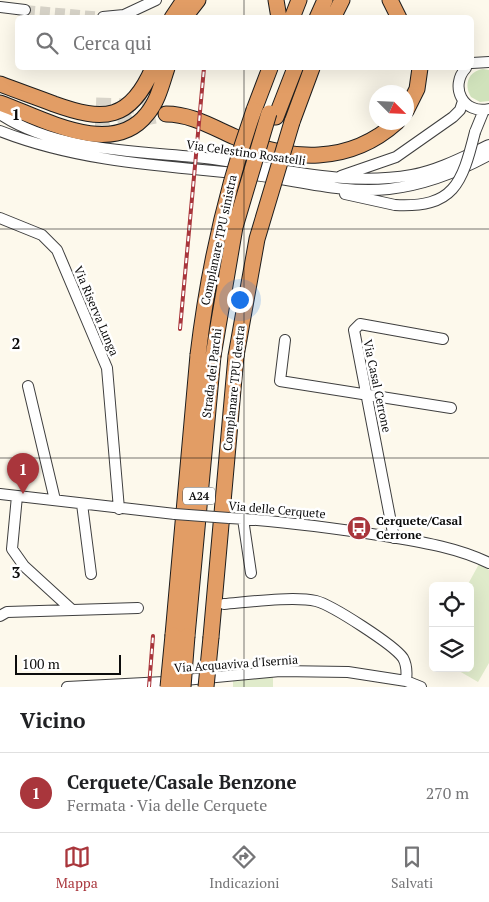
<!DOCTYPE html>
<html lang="it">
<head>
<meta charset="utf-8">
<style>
	body { margin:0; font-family:"PT Serif",serif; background:#f6f6f6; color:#202124 }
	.controls { position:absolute; right:15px; bottom:15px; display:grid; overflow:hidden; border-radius:8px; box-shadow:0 5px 20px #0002 }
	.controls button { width:45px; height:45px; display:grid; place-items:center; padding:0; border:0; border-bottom:1px solid #e0e0e0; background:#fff; color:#202124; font:25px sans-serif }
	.compass { position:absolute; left:369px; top:85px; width:45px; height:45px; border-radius:50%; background:#fff; box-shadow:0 5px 20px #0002; rotate:114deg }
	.scale { position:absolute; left:15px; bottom:12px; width:106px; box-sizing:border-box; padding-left:5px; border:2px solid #0c0c0c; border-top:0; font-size:14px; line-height:18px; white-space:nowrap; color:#0c0c0c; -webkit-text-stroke:4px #fff; paint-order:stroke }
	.you { position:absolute; left:239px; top:299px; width:18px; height:18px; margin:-12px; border:4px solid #fff; border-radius:50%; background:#1a73e8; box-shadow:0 0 0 8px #1a73e833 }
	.badge { display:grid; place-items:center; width:32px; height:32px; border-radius:50%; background:#a9363c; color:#fff; font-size:16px; font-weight:700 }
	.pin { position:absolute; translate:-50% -41px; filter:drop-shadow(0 1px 2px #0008) }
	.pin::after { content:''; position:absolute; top:26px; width:18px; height:15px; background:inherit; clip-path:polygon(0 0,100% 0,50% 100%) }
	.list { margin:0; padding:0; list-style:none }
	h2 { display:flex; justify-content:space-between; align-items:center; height:65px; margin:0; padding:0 20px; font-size:21px }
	h2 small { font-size:16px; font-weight:400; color:#757577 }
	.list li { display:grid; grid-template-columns:32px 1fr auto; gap:15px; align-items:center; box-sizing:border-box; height:80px; padding:0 20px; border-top:1px solid #e0e0e0 }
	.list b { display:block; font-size:19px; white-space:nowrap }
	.list p { margin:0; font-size:16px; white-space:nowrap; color:#757577 }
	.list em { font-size:16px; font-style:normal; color:#757577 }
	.icon { flex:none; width:28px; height:28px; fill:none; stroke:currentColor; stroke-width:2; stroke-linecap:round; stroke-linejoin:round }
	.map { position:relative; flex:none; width:489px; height:687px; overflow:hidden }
	.search { position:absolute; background:#fff; box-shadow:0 5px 20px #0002; left:15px; right:15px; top:15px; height:55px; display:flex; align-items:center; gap:12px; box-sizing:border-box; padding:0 18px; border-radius:8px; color:#757577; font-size:19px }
	.sheet { height:145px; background:#fff }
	nav { display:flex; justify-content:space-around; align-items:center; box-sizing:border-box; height:70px; border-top:1px solid #e0e0e0; background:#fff; font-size:14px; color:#757577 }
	nav a { display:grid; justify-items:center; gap:2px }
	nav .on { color:#a9363c }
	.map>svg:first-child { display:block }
	.green { fill:#d0e2bb }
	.pitch { fill:#e0ebcb }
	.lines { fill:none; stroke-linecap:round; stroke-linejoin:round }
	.minor-tunnel { stroke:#d9d5ca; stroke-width:10; stroke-dasharray:10 5; stroke-linecap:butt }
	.highway-tunnel { stroke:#d9d5ca; stroke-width:15; stroke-dasharray:15 8; stroke-linecap:butt }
	.minor-casing { stroke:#3f3f3f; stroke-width:12 }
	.highway-casing { stroke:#1d1d1d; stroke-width:17 }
	.minor { stroke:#fff; stroke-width:10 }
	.highway { stroke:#e29d65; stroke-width:15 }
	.rail-casing { stroke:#a9363c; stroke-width:4 }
	.rail { stroke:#fff; stroke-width:2; stroke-dasharray:5.5; stroke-linecap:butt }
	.minor-bridge-casing { stroke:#3f3f3f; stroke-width:12; stroke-linecap:butt }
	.highway-bridge-casing { stroke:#1d1d1d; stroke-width:17; stroke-linecap:butt }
	.minor-bridge { stroke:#fff; stroke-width:10 }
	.highway-bridge { stroke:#e29d65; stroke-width:15 }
	.grid { fill:none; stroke:#0c0c0c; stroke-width:1; stroke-opacity:0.55 }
	.labels { text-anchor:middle; stroke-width:5; stroke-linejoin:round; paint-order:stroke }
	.shield { fill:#fff; stroke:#555; stroke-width:1 }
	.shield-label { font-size:11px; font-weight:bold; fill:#0c0c0c }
	.street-label { font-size:12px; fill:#0c0c0c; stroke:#fff }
	.poi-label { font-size:12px; font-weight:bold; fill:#0c0c0c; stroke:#fff; text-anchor:start }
	.grid-label { font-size:16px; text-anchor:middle; font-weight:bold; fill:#0c0c0c; stroke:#fff; stroke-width:5; stroke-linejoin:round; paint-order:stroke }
</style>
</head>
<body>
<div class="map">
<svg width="489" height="687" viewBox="0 0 489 687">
	<rect width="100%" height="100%" fill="#fdf9ec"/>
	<path class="green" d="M483 69 489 70V101L480 102 471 97C463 84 469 71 483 69Z"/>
	<path class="pitch" d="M479 564 489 570V663L478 682 454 668H470V586H467Z
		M273 677V687H233V678Z"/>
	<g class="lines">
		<path class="minor-tunnel" d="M25 10 103 17"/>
		<path class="highway-tunnel" d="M96 105 162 107
			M95 125H109L166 114"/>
		<g class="minor-casing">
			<path id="minor" d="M0 7 25 10
				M103 17 124 15 156 0
				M472 63 489 62
				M466 68C449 86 463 115 489 109
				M0 114C58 153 145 151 213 159 279 168 344 187 412 175 439 170 465 156 489 145
				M0 131C79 162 163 166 246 174 294 179 340 194 389 189 424 185 458 172 489 155
				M475 132 484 110
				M341 176 396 157 453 117 460 110 463 101
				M345 194 395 205
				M0 218 42 235 57 250 107 368 119 509
				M285 340 280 381 451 408
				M28 386 55 500
				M0 494 175 514
				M17 496 12 549 24 566 71 609
				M82 504 91 574
				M229 518C282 521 333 528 385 536 421 542 456 547 489 563
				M243 519 251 573
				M394 538 354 330 360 324 443 339
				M224 604C248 602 294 596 316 601 332 605 394 645 403 658 407 665 407 673 406 681L421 687
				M0 616 7 612 138 608
				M67 687 164 682 280 671 348 672 406 681"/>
		</g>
		<g class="highway-casing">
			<path id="highway" d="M276 0 279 18
				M390 0 399 18
				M172 18 184 0
				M184 18 198 0
				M292 18 299 0
				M317 18 325 0
				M333 18 342 0
				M0 84C18 91 36 97 54 104 104 122 130 121 153 68
				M0 103C42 118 112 159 147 114 158 101 162 83 167 68
				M254 110 270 68
				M406 111 417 89 420 68
				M166 114C191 114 212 127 235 137 290 162 349 165 397 122
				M276 117 295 68
				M292 122 312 68
				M173 635 198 355
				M187 636 213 356
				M211 637 236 356"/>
		</g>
		<use href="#minor" class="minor"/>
		<use href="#highway" class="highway"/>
		<g class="rail-casing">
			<path id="rail" d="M180 329 204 68
				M149 687 153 636"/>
		</g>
		<use href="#rail" class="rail"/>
		<g class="minor-bridge-casing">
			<path id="minor-bridge" d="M395 205C454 208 462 184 475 132
				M175 514 229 518"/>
		</g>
		<g class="highway-bridge-casing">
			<path id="highway-bridge" d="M198 355C208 271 226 189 254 110
				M213 356 235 227 269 113
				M236 356 257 239 292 122
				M168 687 173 635
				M183 687 187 636
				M206 687 211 637"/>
		</g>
		<use href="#minor-bridge" class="minor-bridge"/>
		<use href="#highway-bridge" class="highway-bridge"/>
	</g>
	<path class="grid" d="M244 0V18M244 68V687M0 229H489M0 458H489"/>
	<defs>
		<g id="bus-disc" transform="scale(1.25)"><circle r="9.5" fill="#a9363c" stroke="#fff"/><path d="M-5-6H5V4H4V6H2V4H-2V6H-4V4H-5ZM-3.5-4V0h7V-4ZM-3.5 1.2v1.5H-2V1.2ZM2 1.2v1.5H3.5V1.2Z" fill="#fff"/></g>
	</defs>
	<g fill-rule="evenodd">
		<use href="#bus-disc" x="359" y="528"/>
	</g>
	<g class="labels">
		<rect class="shield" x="183" y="487.5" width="32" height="17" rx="4"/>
		<g class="shield-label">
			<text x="199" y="500">A24</text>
		</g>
		<g class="street-label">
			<text transform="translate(246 153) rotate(8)" y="4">Via Celestino Rosatelli</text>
			<text transform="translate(219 240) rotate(-78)" y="4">Complanare TPU sinistra</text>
			<text transform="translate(96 311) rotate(67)" y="4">Via Riserva Lunga</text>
			<text transform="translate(212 373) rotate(-83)" y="4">Strada dei Parchi</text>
			<text transform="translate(377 386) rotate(78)" y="4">Via Casal Cerrone</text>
			<text transform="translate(234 388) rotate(-84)" y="4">Complanare TPU destra</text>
			<text transform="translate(277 510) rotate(5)" y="4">Via delle Cerquete</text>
			<text transform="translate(236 664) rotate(-4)" y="4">Via Acquaviva d'Isernia</text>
		</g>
		<g class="poi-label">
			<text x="376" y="525">Cerquete/Casal<tspan x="376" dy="14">Cerrone</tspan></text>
		</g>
	</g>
	<g class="grid-label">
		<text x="16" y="120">1</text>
		<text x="16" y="349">2</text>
		<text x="16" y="578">3</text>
	</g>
</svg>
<div class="controls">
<button><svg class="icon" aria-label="locate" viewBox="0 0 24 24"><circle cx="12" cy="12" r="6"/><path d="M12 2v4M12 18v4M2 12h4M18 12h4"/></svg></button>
<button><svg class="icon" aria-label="layers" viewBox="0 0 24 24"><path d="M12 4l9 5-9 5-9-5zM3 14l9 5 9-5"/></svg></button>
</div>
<svg class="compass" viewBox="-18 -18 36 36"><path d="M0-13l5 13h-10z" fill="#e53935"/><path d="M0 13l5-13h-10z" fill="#757577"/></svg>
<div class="scale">100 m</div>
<div class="you"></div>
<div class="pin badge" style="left:23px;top:494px">1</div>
<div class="search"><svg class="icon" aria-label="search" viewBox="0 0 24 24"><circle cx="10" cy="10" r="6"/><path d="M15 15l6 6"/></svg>Cerca qui</div>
</div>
<section class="sheet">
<h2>Vicino<small></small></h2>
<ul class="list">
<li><span class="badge">1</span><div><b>Cerquete/Casale Benzone</b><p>Fermata · Via delle Cerquete</p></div><em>270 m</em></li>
</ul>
</section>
<nav>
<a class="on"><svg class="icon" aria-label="map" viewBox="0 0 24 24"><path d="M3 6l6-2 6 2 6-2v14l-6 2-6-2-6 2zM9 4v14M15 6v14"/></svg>Mappa</a>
<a><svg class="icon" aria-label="directions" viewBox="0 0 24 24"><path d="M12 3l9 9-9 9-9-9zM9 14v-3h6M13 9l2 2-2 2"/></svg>Indicazioni</a>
<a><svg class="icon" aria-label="saved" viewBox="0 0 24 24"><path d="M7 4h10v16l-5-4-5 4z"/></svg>Salvati</a>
</nav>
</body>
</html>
